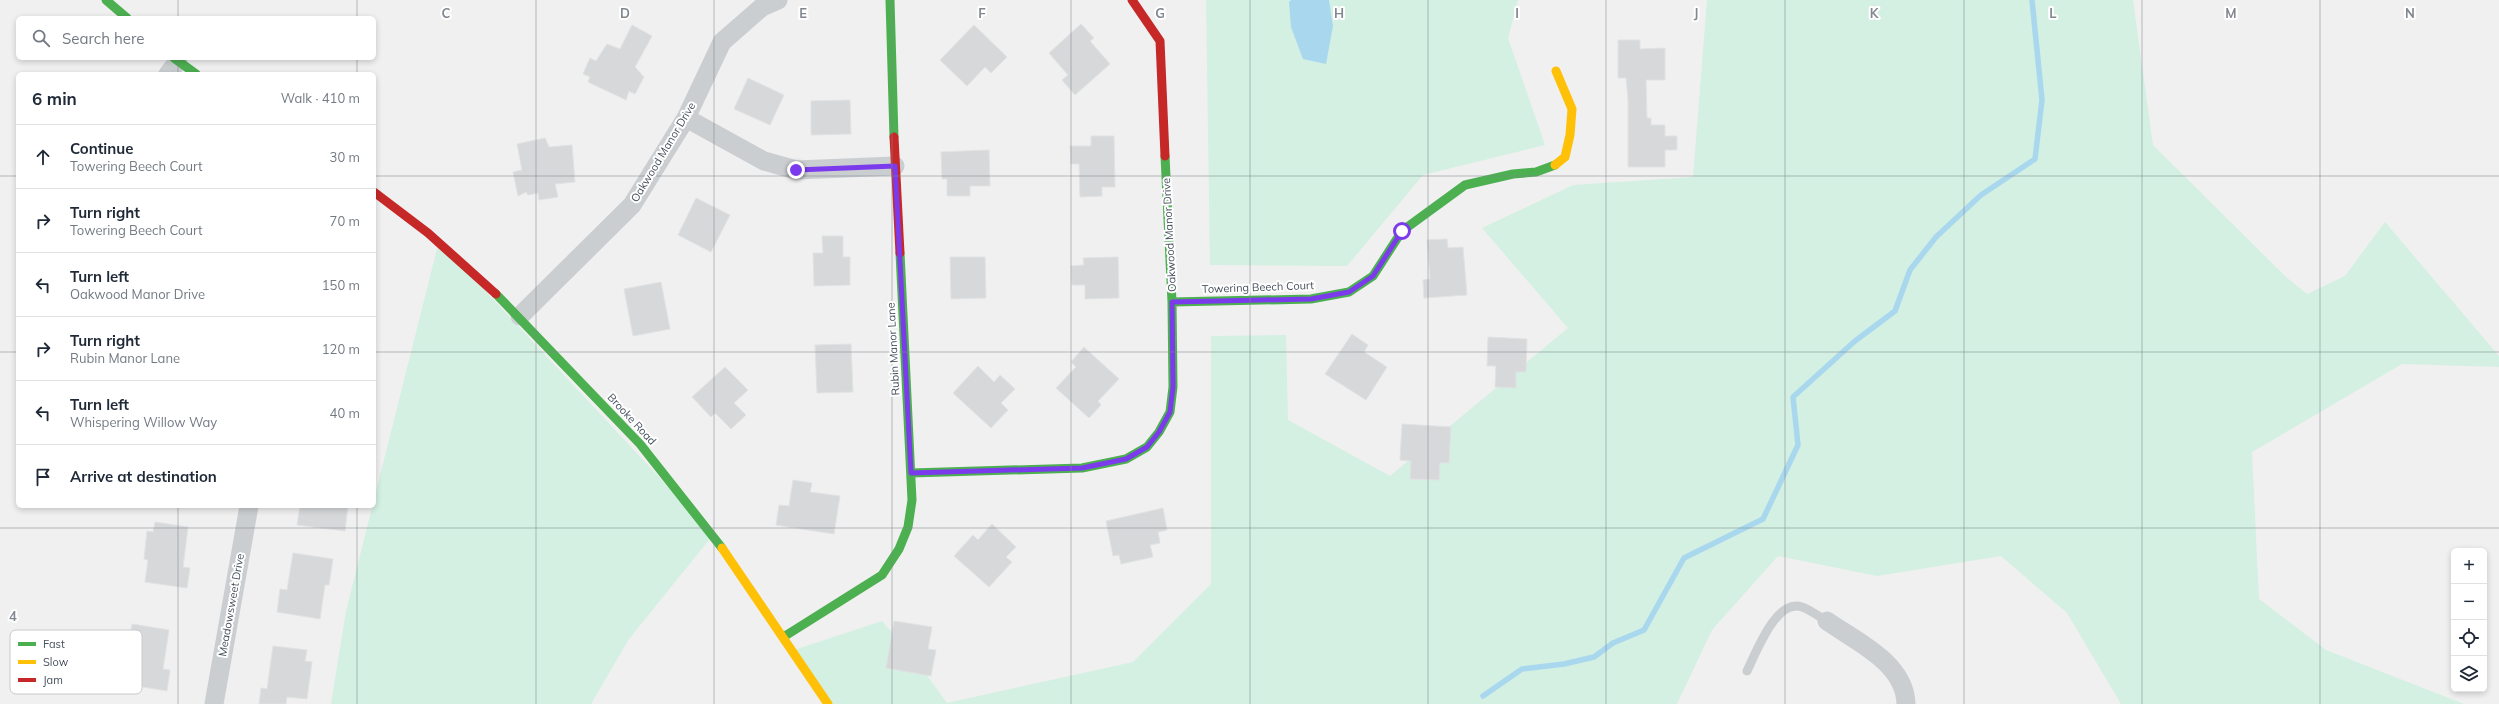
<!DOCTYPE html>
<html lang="en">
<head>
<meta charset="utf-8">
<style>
	body { margin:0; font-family:Mulish,sans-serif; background:#f6f6f7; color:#1f2937 }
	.controls { position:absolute; right:12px; bottom:12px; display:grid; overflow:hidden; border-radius:6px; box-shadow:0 2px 6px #0003 }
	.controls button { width:36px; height:36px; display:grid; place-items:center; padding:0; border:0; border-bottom:1px solid #e0e1e3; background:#fff; color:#1f2937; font:20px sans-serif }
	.stop { position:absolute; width:12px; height:12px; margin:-9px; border:3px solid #7c3aed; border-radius:50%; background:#fff }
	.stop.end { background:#7c3aed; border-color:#fff; box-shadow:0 1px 4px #0008 }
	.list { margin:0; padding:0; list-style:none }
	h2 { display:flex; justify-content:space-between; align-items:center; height:52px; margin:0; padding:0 16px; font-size:17px }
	h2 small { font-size:13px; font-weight:400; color:#747a83 }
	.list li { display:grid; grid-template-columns:26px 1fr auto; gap:12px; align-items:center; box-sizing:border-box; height:64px; padding:0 16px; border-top:1px solid #e0e1e3 }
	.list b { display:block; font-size:15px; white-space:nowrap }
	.list p { margin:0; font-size:13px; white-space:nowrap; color:#747a83 }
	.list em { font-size:13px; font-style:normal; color:#747a83 }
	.icon { flex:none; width:22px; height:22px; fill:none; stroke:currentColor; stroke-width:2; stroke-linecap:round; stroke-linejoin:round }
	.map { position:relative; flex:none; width:2499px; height:704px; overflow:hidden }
	.search { position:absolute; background:#fff; box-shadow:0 2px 6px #0003; left:16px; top:16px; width:360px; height:44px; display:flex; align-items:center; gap:10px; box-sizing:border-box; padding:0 14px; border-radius:6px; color:#747a83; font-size:15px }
	.panel { position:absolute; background:#fff; box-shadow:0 2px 6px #0003; left:16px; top:72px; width:360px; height:436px; border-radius:6px }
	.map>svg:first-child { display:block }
	.green { fill:#d3f0e2 }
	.water { fill:#a8d7ee }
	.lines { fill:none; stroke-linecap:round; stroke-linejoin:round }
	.stream { stroke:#a8d7ee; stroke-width:5.5 }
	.building { fill:#d7d8da; stroke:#e1e2e3 }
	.lane { stroke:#cbced1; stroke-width:9 }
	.street { stroke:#cbced1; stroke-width:19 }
	.fast { stroke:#4caf50; stroke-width:9 }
	.slow { stroke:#ffc107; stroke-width:9 }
	.jam { stroke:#c62828; stroke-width:9 }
	.route { stroke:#7c3aed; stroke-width:5 }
	.grid { fill:none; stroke:#828790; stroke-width:1; stroke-opacity:0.55 }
	.labels { text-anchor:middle; stroke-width:4; stroke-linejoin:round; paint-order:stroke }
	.street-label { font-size:11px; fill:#464f5d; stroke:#fff }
	.key { fill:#fff; stroke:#c8cace; stroke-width:1 }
	.key-label { font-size:11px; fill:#464f5d }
	.grid-label { font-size:13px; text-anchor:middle; font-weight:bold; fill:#828790; stroke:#fff; stroke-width:4; stroke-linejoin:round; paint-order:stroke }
</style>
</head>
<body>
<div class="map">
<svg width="2499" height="704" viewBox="0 0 2499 704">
	<rect width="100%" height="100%" fill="#f0f0f0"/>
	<path class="green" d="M1206 0H1518L1508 38 1545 145 1423 175 1347 266 1210 265Z
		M1707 0H2133L2153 145 2286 277 2307 294 2345 276 2385 222 2499 356V367L2402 364 2252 452 2259 599 2326 650 2464 704H2121L2067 613 2001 556 1877 576 1778 556 1712 630 1677 704H828L794 650 882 621 914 658 947 703 1133 662 1211 584V336L1286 335 1288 420 1390 476 1568 328 1482 228 1573 185 1693 177Z
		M439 241 713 535 629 639 591 704H331L346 611Z"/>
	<path class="water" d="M1291 0H1329L1333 26 1326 64 1303 59 1291 27 1289 2Z"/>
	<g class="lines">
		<path class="stream" d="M1483 696 1522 669 1564 664 1594 657 1613 643 1644 630 1684 558 1763 519 1798 445 1793 397 1855 341 1895 311 1910 270 1936 237 1981 195 2035 159 2042 100 2032 0"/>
	</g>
	<path class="building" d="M1081 24 1094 38 1090 41 1110 64 1075 95 1062 80 1068 75 1049 53Z
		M632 25 652 36 635 67 644 77 635 94 629 91 626 100 588 82 590 77 583 74 590 58 596 61 607 44 620 49Z
		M974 25 1007 57 991 73 985 67 967 86 940 60Z
		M1618 40H1640V49L1665 48V80H1646L1647 118H1651V125H1665V136H1677V150H1665V167H1628V99L1626 78H1618Z
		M748 78 784 95 770 125 734 109Z
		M850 100 851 134 811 135V101Z
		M1091 136H1114L1115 187H1102V196L1080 197 1079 164H1071L1070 146H1091Z
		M545 138 549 147 572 145 575 182 555 184 558 197 539 200 538 193 528 195 526 192 518 196 513 172 522 170 517 144Z
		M989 150 990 186H970V196H947V179H942L941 152Z
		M696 198 730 215 711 252 678 235Z
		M822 236H843V257H850V285L814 286 813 253H823Z
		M1447 239 1448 248 1463 247 1467 295 1424 298 1423 280 1430 279 1427 240Z
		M950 257H985L986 298 951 299Z
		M1118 257 1119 298 1085 299V285H1072L1071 266 1084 265 1083 258Z
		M661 282 670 329 633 336 624 289Z
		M1352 334 1368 345 1364 352 1387 367 1366 400 1325 374Z
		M1488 337 1527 339 1526 372H1516V388L1495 387 1496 366H1487Z
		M851 344 853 392 817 393 815 345Z
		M1084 347 1119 379 1098 401 1101 405 1089 418 1056 388 1076 367 1071 362Z
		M978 366 994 382 1000 375 1015 389 1001 403 1008 410 991 428 953 393Z
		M725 367 748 390 734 403 746 415 731 429 715 413 711 417 692 397Z
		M1402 424 1451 427 1449 463H1440L1439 480 1410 479 1411 461 1400 460Z
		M793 480 812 483 810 492 840 496 834 534 776 525 779 505 789 506Z
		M300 506H348L345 531 297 525Z
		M1163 508 1167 530 1158 532 1160 543 1150 545 1153 557 1121 564 1119 555 1113 556 1106 521Z
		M155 522 188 527 183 567 190 568 187 588 145 582 148 560 144 559 147 531 153 532Z
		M992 524 1016 547 1006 557 1012 562 989 587 954 556 973 535 978 540Z
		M293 553 333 559 329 585H325L320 619 277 612 280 589 287 590Z
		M894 621 932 627 928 649 936 650 931 676 886 668Z
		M132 624 169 630 163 669 170 670 167 691 125 684 128 663 118 662 121 647 128 648Z
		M273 646 307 650 305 661 312 662 307 699 287 697 286 704H259L261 688 267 689Z"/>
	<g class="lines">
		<path class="lane" d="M1747 671C1756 653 1776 598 1802 607 1811 610 1819 617 1827 621"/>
		<path class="street" d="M168 74 178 61
			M686 118 764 161 796 170 895 166
			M520 316 632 205 686 118 722 42 762 7 778 0
			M1827 621C1857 642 1905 663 1906 704
			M214 704 249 506"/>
		<path class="fast" d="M106 0 127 18
			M890 0 894 137
			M174 58 196 74
			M496 294 640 444 722 548
			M1172 302 1311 299 1349 292 1373 276 1402 231 1465 185 1513 174 1536 172 1555 165
			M911 473 1082 468 1126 459 1147 447 1159 432 1170 412 1173 387 1172 302 1165 156
			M785 636 882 575 899 549 908 527 912 500 900 253"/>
		<path class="slow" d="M1555 165 1565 157 1570 135 1572 109 1556 71
			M722 548 828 704"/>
		<path class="jam" d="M1132 0 1160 41 1165 156
			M894 137 900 253
			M374 192 428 233 496 294"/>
	</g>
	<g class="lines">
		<path class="route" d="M796 170 895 166 911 473 1082 468 1126 459 1147 447 1159 432 1170 412 1173 387 1172 302 1311 299 1349 292 1373 276 1402 231"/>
	</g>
	<path class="grid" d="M178 0V18M357 0V18M536 0V704M714 0V704M892 0V704M1071 0V704M1250 0V704M1428 0V704M1606 0V704M1785 0V704M1964 0V704M2142 0V704M2320 0V704M178 58V74M357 58V74M0 176H18M374 176H2499M0 352H18M374 352H2499M178 506V704M357 506V704M0 528H2499"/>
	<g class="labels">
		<g class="street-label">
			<text transform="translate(663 152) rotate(-59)" y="4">Oakwood Manor Drive</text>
			<text transform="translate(1169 235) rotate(-93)" y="4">Oakwood Manor Drive</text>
			<text transform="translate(1258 287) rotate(-2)" y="4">Towering Beech Court</text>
			<text transform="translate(893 349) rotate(-93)" y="4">Rubin Manor Lane</text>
			<text transform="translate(632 419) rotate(47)" y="4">Brooke Road</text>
			<text transform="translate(231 605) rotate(-80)" y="4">Meadowsweet Drive</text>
		</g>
	</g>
	<rect x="10" y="630" width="132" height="64" rx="6" class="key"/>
	<rect x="18" y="642" width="18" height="4" fill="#4caf50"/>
	<rect x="18" y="660" width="18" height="4" fill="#ffc107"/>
	<rect x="18" y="678" width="18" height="4" fill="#c62828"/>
	<g class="key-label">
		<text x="43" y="648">Fast</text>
		<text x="43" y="666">Slow</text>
		<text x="43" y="684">Jam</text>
	</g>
	<g class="grid-label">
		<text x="446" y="18">C</text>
		<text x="625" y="18">D</text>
		<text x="803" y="18">E</text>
		<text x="982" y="18">F</text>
		<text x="1160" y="18">G</text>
		<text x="1339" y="18">H</text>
		<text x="1517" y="18">I</text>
		<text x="1696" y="18">J</text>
		<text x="1874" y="18">K</text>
		<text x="2053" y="18">L</text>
		<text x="2231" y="18">M</text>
		<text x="2410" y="18">N</text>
		<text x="13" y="621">4</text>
	</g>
</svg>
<div class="controls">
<button>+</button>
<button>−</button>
<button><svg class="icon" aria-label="locate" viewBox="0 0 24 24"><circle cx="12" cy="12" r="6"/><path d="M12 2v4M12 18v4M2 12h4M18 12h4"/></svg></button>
<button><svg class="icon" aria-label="layers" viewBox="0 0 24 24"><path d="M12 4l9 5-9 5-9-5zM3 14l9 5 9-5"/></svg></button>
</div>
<div class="stop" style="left:1402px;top:231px"></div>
<div class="stop end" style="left:796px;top:170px"></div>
<div class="search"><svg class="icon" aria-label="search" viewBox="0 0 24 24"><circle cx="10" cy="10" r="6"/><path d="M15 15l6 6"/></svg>Search here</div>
<section class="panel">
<h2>6 min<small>Walk · 410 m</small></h2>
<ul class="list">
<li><svg class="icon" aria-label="ahead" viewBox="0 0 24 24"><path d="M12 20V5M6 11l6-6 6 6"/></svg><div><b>Continue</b><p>Towering Beech Court</p></div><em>30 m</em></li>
<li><svg class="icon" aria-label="right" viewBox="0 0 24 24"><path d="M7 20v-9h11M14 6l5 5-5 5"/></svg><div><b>Turn right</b><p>Towering Beech Court</p></div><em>70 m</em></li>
<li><svg class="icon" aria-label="left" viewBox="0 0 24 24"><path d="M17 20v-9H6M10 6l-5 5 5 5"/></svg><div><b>Turn left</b><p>Oakwood Manor Drive</p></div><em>150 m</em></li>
<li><svg class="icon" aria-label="right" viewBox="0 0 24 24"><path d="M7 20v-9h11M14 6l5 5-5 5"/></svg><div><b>Turn right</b><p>Rubin Manor Lane</p></div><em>120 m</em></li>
<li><svg class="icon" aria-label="left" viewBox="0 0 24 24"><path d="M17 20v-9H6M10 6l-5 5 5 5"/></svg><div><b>Turn left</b><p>Whispering Willow Way</p></div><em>40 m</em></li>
<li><svg class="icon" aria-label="arrive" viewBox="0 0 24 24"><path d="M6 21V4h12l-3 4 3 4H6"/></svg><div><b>Arrive at destination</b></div></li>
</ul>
</section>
</div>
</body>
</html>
